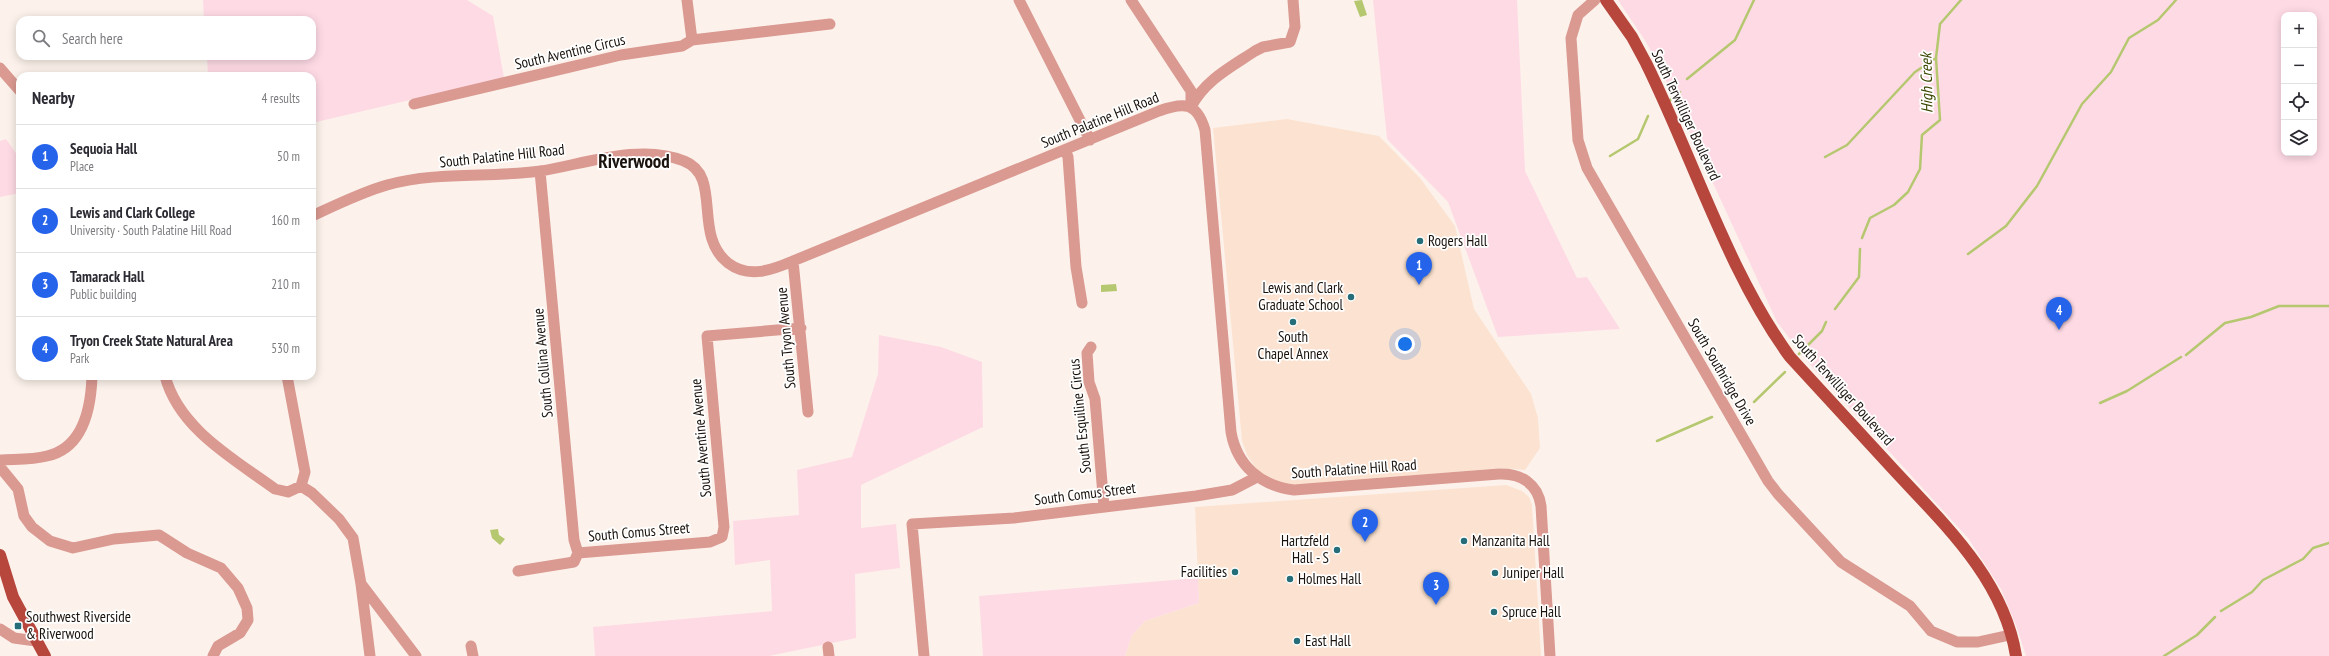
<!DOCTYPE html>
<html lang="en">
<head>
<meta charset="utf-8">
<style>
	body { margin:0; font-family:"PT Sans Narrow",sans-serif; background:#f7f7f7; color:#2b2b33 }
	.controls { position:absolute; right:12px; top:12px; display:grid; overflow:hidden; border-radius:8px; box-shadow:0 2px 10px #0003 }
	.controls button { width:36px; height:36px; display:grid; place-items:center; padding:0; border:0; border-bottom:1px solid #e1e1e2; background:#fff; color:#2b2b33; font:20px sans-serif }
	.you { position:absolute; left:1405px; top:344px; width:14px; height:14px; margin:-10px; border:3px solid #fff; border-radius:50%; background:#1a73e8; box-shadow:0 0 0 6px #1a73e833 }
	.badge { display:grid; place-items:center; width:26px; height:26px; border-radius:50%; background:#2563eb; color:#fff; font-size:13px; font-weight:700 }
	.pin { position:absolute; translate:-50% -33px; filter:drop-shadow(0 1px 2px #0008) }
	.pin::after { content:''; position:absolute; top:21px; width:14px; height:12px; background:inherit; clip-path:polygon(0 0,100% 0,50% 100%) }
	.list { margin:0; padding:0; list-style:none }
	h2 { display:flex; justify-content:space-between; align-items:center; height:52px; margin:0; padding:0 16px; font-size:17px }
	h2 small { font-size:13px; font-weight:400; color:#7c7c81 }
	.list li { display:grid; grid-template-columns:26px 1fr auto; gap:12px; align-items:center; box-sizing:border-box; height:64px; padding:0 16px; border-top:1px solid #e1e1e2 }
	.list b { display:block; font-size:15px; white-space:nowrap }
	.list p { margin:0; font-size:13px; white-space:nowrap; color:#7c7c81 }
	.list em { font-size:13px; font-style:normal; color:#7c7c81 }
	.icon { flex:none; width:22px; height:22px; fill:none; stroke:currentColor; stroke-width:2; stroke-linecap:round; stroke-linejoin:round }
	.map { position:relative; flex:none; width:2329px; height:656px; overflow:hidden }
	.search { position:absolute; background:#fff; box-shadow:0 2px 10px #0003; left:16px; top:16px; width:300px; height:44px; display:flex; align-items:center; gap:10px; box-sizing:border-box; padding:0 14px; border-radius:12px; color:#7c7c81; font-size:15px }
	.panel { position:absolute; background:#fff; box-shadow:0 2px 10px #0003; left:16px; top:72px; width:300px; height:308px; border-radius:12px }
	.map>svg:first-child { display:block }
	.built { fill:#fce3d1 }
	.green { fill:#fedae5; fill-rule:evenodd }
	.water { fill:#b5c76f }
	.lines { fill:none; stroke-linecap:round; stroke-linejoin:round }
	.stream { stroke:#b5c76f; stroke-width:2.5 }
	.minor { stroke:#da9991; stroke-width:11 }
	.major { stroke:#b7463d; stroke-width:12 }
	.poi-dot { fill:#256e79; stroke:#fff; stroke-width:1.5 }
	.labels { text-anchor:middle; stroke-width:3.5; stroke-linejoin:round; paint-order:stroke }
	.street-label { font-size:15px; fill:#1a120c; stroke:#fff }
	.poi-label { font-size:15px; fill:#1a120c; stroke:#fff; text-anchor:start }
	.water-label { font-size:16px; font-style:italic; fill:#3c4600; stroke:#fff }
	.district-label { font-size:19px; font-weight:bold; fill:#1a120c; stroke:#fff }
</style>
</head>
<body>
<div class="map">
<svg width="2329" height="656" viewBox="0 0 2329 656">
	<rect width="100%" height="100%" fill="#fcf2eb"/>
	<path class="built" d="M1287 119 1379 136 1420 178 1455 226 1474 309 1531 394 1538 418 1540 448 1525 470 1503 468 1298 485 1283 484 1270 480 1257 470 1247 455 1242 441 1213 128Z
		M1506 485 1522 491 1529 497 1532 505 1541 656H1125L1132 635 1145 621 1199 603 1195 507Z"/>
	<path class="green" d="M203 0H467L493 16 504 78 312 123V76H208L207 56H312V20H204Z
		M1373 0H1517L1525 171 1577 278 1587 277 1620 329 1498 337 1448 202 1387 139Z
		M1618 0H2329V656H2026L2017 628 2001 589 1968 538 1806 360 1777 322 1661 70 1646 42ZM2284 15H2314V153H2284Z
		M6 139 20 159V193L0 197V141Z
		M879 335 941 347 982 362 983 427 861 485V528L896 524 900 568 855 574 856 638 769 656H595L593 627 772 611 770 560 735 565 733 521 799 515 797 470 852 457 878 374Z
		M1198 578 1199 603 1145 621 1132 635 1125 656H983L979 596Z"/>
	<path class="water" d="M1362 0 1367 15 1360 17 1354 1Z
		M1116 284 1117 291 1101 292V285Z
		M498 529 499 535 505 539 500 545 492 538 490 530Z"/>
	<g class="lines">
		<path class="stream" d="M1687 79 1735 40 1754 0
			M1669 101 1680 92
			M1610 156 1638 139 1648 116
			M1825 157 1847 145 1915 72 1936 58
			M1862 238 1870 218 1894 205 1908 192 1920 169 1922 135 1940 120 1936 58 1940 24 1961 0
			M1968 254 2006 226 2037 186 2082 104 2111 72 2129 38 2158 20 2176 0
			M1835 309 1859 277 1860 249
			M1799 354 1822 331 1826 322
			M2186 355 2225 323 2251 317 2279 306H2329
			M1754 402 1785 372
			M2100 403 2127 391 2181 357
			M1657 441 1712 417
			M2221 611 2252 592 2263 580 2303 559 2313 548 2329 543
			M2164 656 2197 635 2215 617"/>
		<path class="minor" d="M687 0 692 40
			M1019 0 1090 140
			M1131 0 1191 91V106
			M1595 0 1578 15 1571 38 1578 140 1587 168 1768 481 1778 494 1841 562 1910 606 1931 631 1957 642H1978L2010 635
			M0 68 20 91
			M414 104 621 55 682 46 692 40 830 24
			M1191 107C1205 80 1231 67 1255 51L1263 47 1290 42 1295 27 1293 0
			M1065 150 1068 157 1076 267 1082 303
			M540 171 574 540 578 553
			M312 216C336 205 362 192 387 185 437 171 490 178 541 171 584 164 641 143 684 161 723 176 692 235 728 263 749 279 772 270 793 261L1159 111C1184 102 1197 102 1205 130L1231 432C1237 466 1261 486 1294 490L1499 474C1521 473 1538 484 1541 506L1550 656
			M793 261 808 412
			M1091 347 1087 353 1089 382 1095 399 1104 507
			M165 376C179 429 234 459 275 489L288 492 301 486 305 472 287 376
			M0 460C15 459 32 460 47 456 83 448 91 408 92 376
			M0 467 18 489 24 516 32 527 50 541 73 548 114 539 159 535 187 553 221 568 238 588 247 608 248 620 240 633 218 646 213 656
			M301 486 312 493 339 519 353 538 361 584 370 656
			M578 553 710 542 722 537 724 527 707 336 801 328
			M518 571 574 562 578 553
			M362 585 416 656
			M0 629 14 638 36 641
			M471 646 473 656
			M828 647 829 656
			M924 656 912 524 1014 518 1196 496 1232 490 1257 477"/>
		<path class="major" d="M1606 0 1632 37 1646 63C1693 158 1728 272 1790 357 1824 394 1859 432 1893 469 1943 523 2004 579 2016 656
			M0 555 13 597 45 656"/>
	</g>
	<g class="poi-dot">
		<circle cx="1420" cy="241" r="4"/>
		<circle cx="1351" cy="297" r="4"/>
		<circle cx="1293" cy="322" r="4"/>
		<circle cx="1464" cy="541" r="4"/>
		<circle cx="1337" cy="550" r="4"/>
		<circle cx="1235" cy="572" r="4"/>
		<circle cx="1495" cy="573" r="4"/>
		<circle cx="1290" cy="579" r="4"/>
		<circle cx="1494" cy="612" r="4"/>
		<rect x="14" y="622" width="8" height="8" rx="2"/>
		<circle cx="1297" cy="641" r="4"/>
	</g>
	<g class="labels">
		<g class="street-label">
			<text transform="translate(570 52) rotate(-13)" y="5">South Aventine Circus</text>
			<text transform="translate(1686 115) rotate(65)" y="5">South Terwilliger Boulevard</text>
			<text transform="translate(1100 120) rotate(-22)" y="5">South Palatine Hill Road</text>
			<text transform="translate(502 156) rotate(-6)" y="5">South Palatine Hill Road</text>
			<text transform="translate(786 338) rotate(-95)" y="5">South Tryon Avenue</text>
			<text transform="translate(543 363) rotate(-95)" y="5">South Collina Avenue</text>
			<text transform="translate(1722 372) rotate(60)" y="5">South Southridge Drive</text>
			<text transform="translate(1843 390) rotate(48)" y="5">South Terwilliger Boulevard</text>
			<text transform="translate(1080 416) rotate(-96)" y="5">South Esquiline Circus</text>
			<text transform="translate(701 438) rotate(-95)" y="5">South Aventine Avenue</text>
			<text transform="translate(1354 469) rotate(-4)" y="5">South Palatine Hill Road</text>
			<text transform="translate(1085 494) rotate(-7)" y="5">South Comus Street</text>
			<text transform="translate(639 532) rotate(-5)" y="5">South Comus Street</text>
		</g>
		<g class="poi-label">
			<text x="1428" y="246">Rogers Hall</text>
			<text x="1343" y="293" text-anchor="end">Lewis and Clark<tspan x="1343" dy="17">Graduate School</tspan></text>
			<text x="1293" y="342" text-anchor="middle">South<tspan x="1293" dy="17">Chapel Annex</tspan></text>
			<text x="1329" y="546" text-anchor="end">Hartzfeld<tspan x="1329" dy="17">Hall - S</tspan></text>
			<text x="1472" y="546">Manzanita Hall</text>
			<text x="1227" y="577" text-anchor="end">Facilities</text>
			<text x="1503" y="578">Juniper Hall</text>
			<text x="1298" y="584">Holmes Hall</text>
			<text x="1502" y="617">Spruce Hall</text>
			<text x="26" y="622">Southwest Riverside<tspan x="26" dy="17">&amp; Riverwood</tspan></text>
			<text x="1305" y="646">East Hall</text>
		</g>
		<g class="water-label">
			<text transform="translate(1926 83) rotate(-91)" y="6">High Creek</text>
		</g>
		<g class="district-label">
			<text x="634" y="168">Riverwood</text>
		</g>
	</g>
</svg>
<div class="controls">
<button>+</button>
<button>−</button>
<button><svg class="icon" aria-label="locate" viewBox="0 0 24 24"><circle cx="12" cy="12" r="6"/><path d="M12 2v4M12 18v4M2 12h4M18 12h4"/></svg></button>
<button><svg class="icon" aria-label="layers" viewBox="0 0 24 24"><path d="M12 4l9 5-9 5-9-5zM3 14l9 5 9-5"/></svg></button>
</div>
<div class="you"></div>
<div class="pin badge" style="left:1419px;top:285px">1</div>
<div class="pin badge" style="left:1365px;top:542px">2</div>
<div class="pin badge" style="left:1436px;top:605px">3</div>
<div class="pin badge" style="left:2059px;top:330px">4</div>
<div class="search"><svg class="icon" aria-label="search" viewBox="0 0 24 24"><circle cx="10" cy="10" r="6"/><path d="M15 15l6 6"/></svg>Search here</div>
<section class="panel">
<h2>Nearby<small>4 results</small></h2>
<ul class="list">
<li><span class="badge">1</span><div><b>Sequoia Hall</b><p>Place</p></div><em>50 m</em></li>
<li><span class="badge">2</span><div><b>Lewis and Clark College</b><p>University · South Palatine Hill Road</p></div><em>160 m</em></li>
<li><span class="badge">3</span><div><b>Tamarack Hall</b><p>Public building</p></div><em>210 m</em></li>
<li><span class="badge">4</span><div><b>Tryon Creek State Natural Area</b><p>Park</p></div><em>530 m</em></li>
</ul>
</section>
</div>
</body>
</html>
